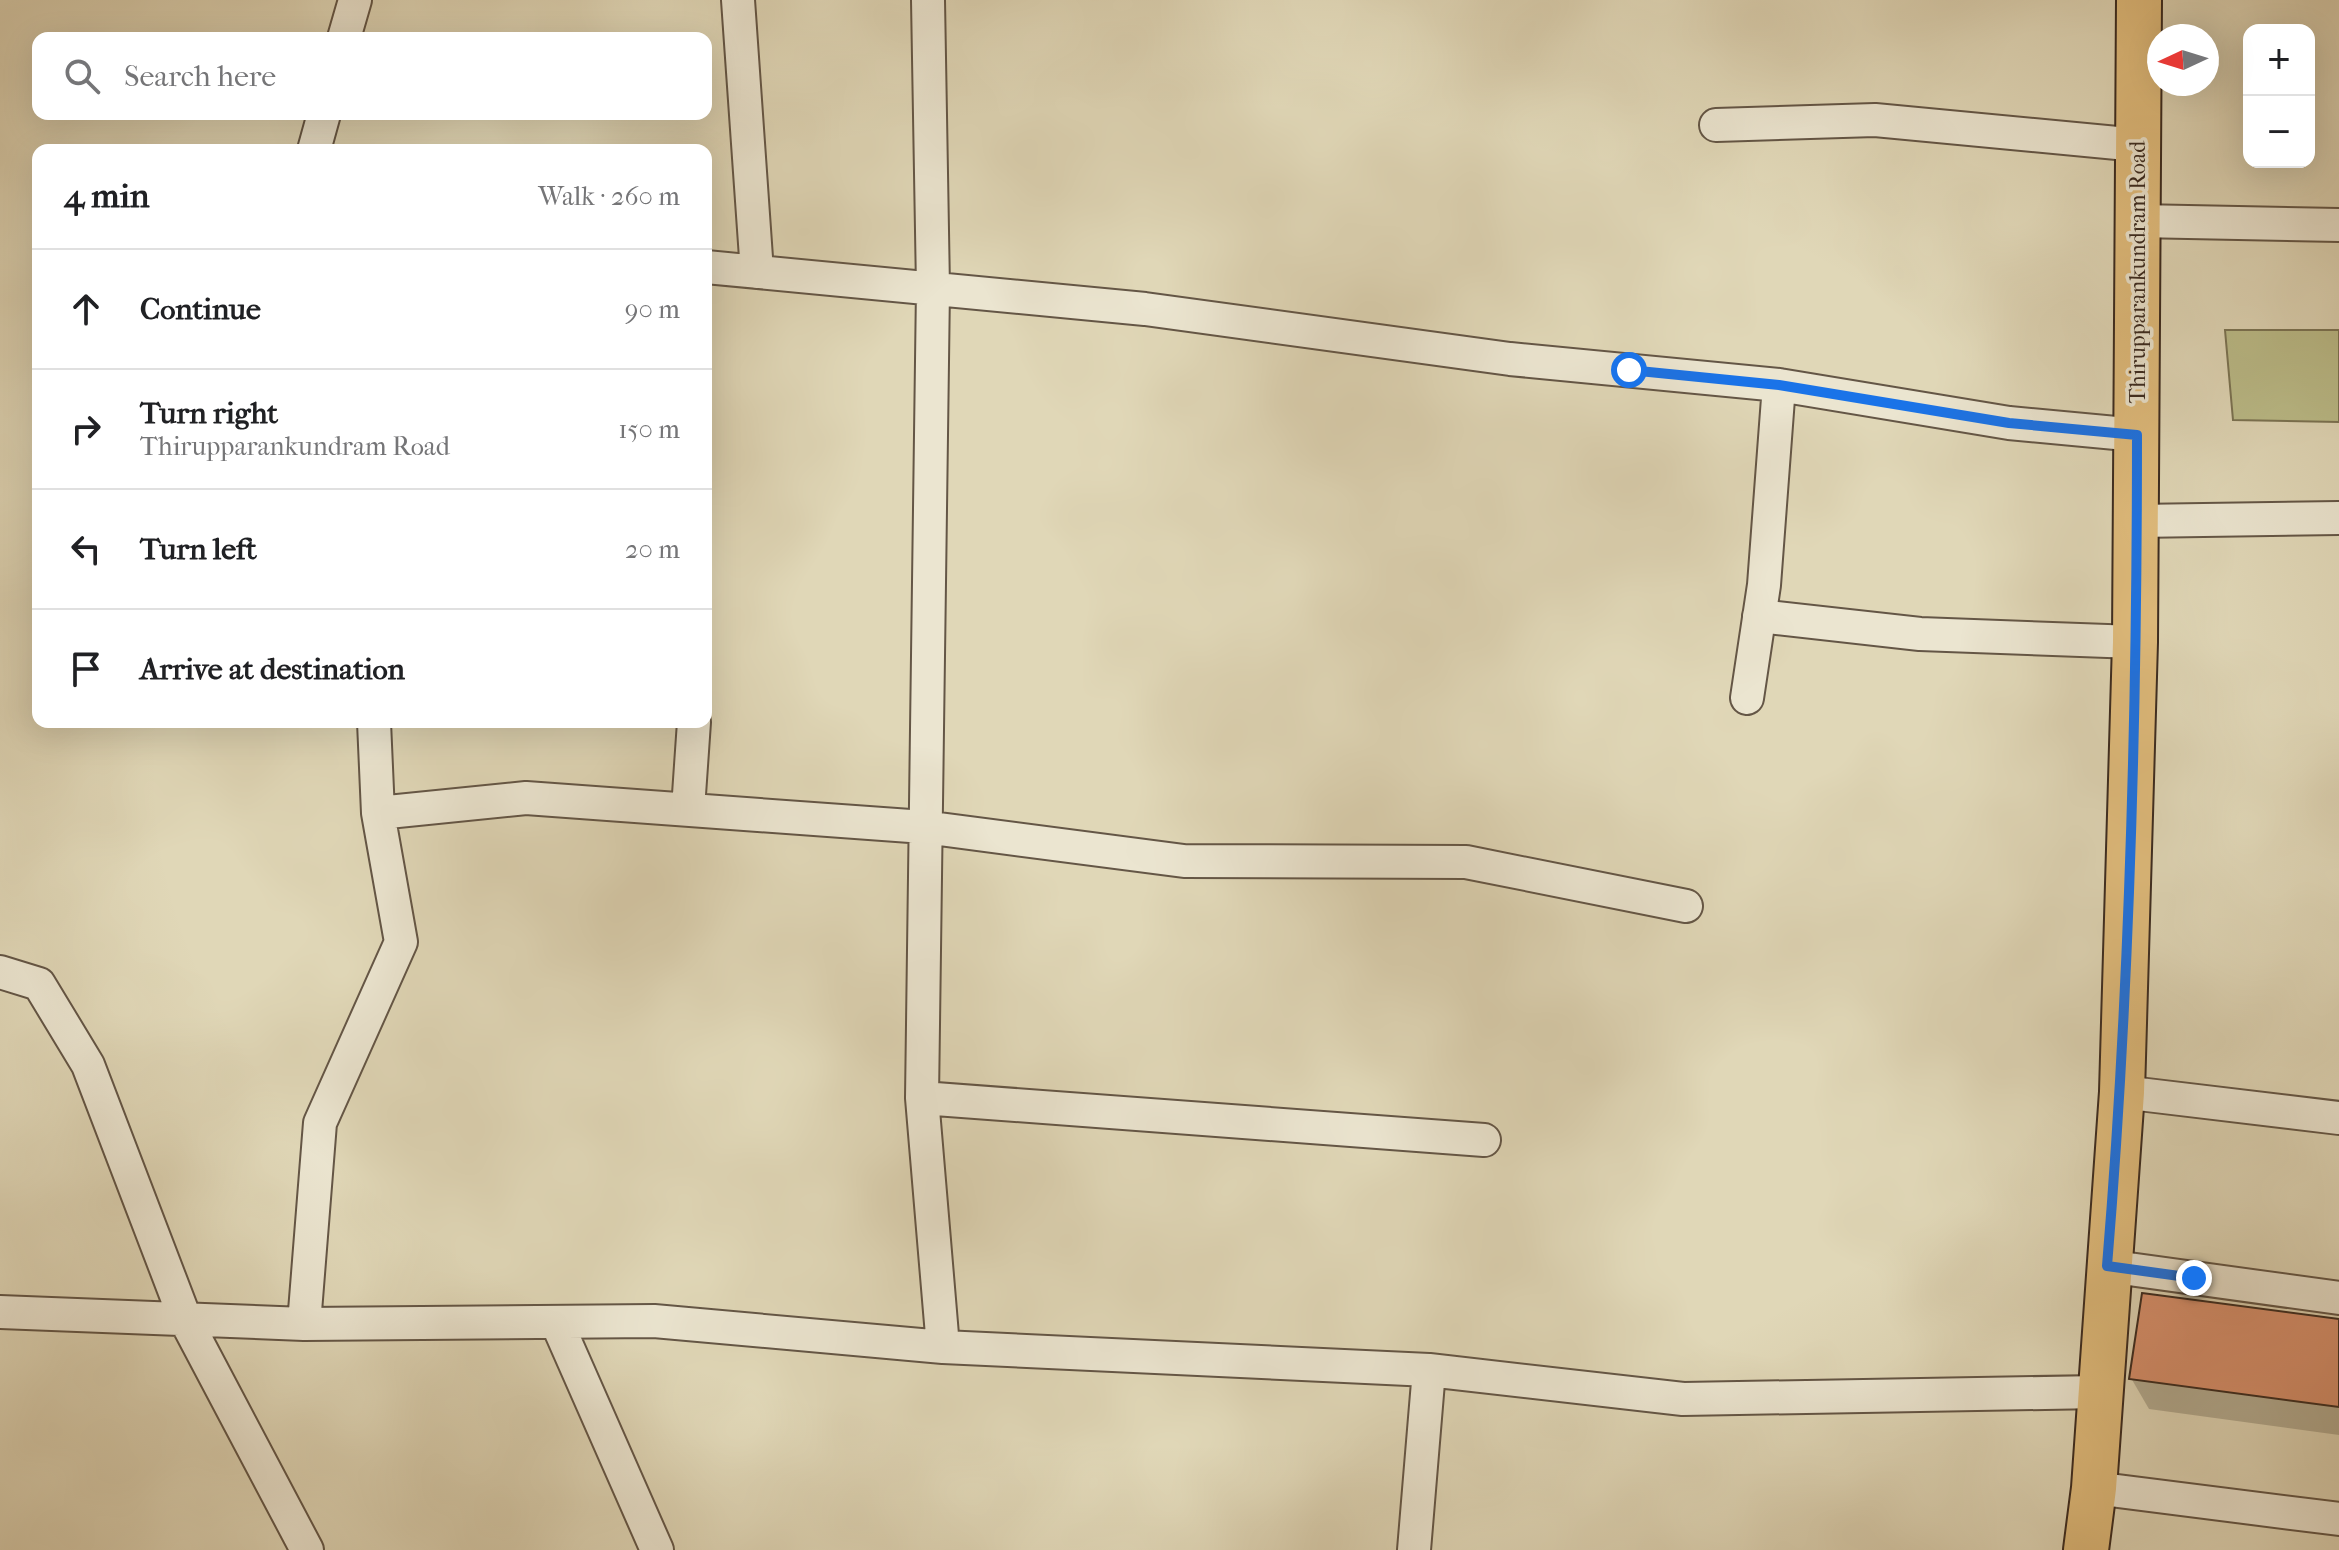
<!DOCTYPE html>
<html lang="en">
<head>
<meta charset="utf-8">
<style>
	body { margin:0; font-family:"IM FELL French Canon",serif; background:#f6f6f6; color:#202124 }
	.controls { position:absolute; right:24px; top:24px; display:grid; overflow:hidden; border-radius:16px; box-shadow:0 8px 32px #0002 }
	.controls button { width:72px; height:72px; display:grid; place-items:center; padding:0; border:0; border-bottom:2px solid #e0e0e0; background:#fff; color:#202124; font:40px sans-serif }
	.compass { position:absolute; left:2147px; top:24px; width:72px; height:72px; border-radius:50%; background:#fff; box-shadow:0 8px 32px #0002; rotate:266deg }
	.stop { position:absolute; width:24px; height:24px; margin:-18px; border:6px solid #1a73e8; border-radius:50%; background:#fff }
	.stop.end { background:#1a73e8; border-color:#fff; box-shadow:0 2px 8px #0008 }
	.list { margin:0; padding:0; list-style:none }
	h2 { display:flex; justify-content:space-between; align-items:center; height:104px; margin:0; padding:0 32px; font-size:34px }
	h2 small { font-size:26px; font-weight:400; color:#757577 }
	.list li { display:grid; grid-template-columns:52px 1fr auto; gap:24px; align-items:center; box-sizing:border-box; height:120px; padding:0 32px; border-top:2px solid #e0e0e0 }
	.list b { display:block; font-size:30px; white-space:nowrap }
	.list p { margin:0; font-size:26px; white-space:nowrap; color:#757577 }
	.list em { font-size:26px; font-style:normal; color:#757577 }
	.icon { flex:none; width:44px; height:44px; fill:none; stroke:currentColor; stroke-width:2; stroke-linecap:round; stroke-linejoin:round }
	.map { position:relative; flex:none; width:2339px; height:1550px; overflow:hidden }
	.search { position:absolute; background:#fff; box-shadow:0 8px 32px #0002; left:32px; top:32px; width:680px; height:88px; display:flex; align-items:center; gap:20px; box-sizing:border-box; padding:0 28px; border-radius:16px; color:#757577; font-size:30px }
	.panel { position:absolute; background:#fff; box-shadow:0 8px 32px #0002; left:32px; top:144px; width:680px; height:584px; border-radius:16px }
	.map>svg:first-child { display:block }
	.green { fill:#bbbc89; stroke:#7b7454; stroke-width:2 }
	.shadow { fill:#0003 }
	.building { fill:#d9916e; stroke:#3b2b20; stroke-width:2 }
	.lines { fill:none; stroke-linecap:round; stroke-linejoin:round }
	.minor-casing { stroke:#645646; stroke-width:36 }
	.primary-casing { stroke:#3b2b20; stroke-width:48 }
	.minor { stroke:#ebe5d0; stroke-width:32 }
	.primary { stroke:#e0bc7c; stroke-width:44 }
	.route { stroke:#1a73e8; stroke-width:10 }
	.labels { text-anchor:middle; stroke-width:7; stroke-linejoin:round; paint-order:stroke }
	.street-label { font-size:22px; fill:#3b2b20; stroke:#ebe5d0 }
</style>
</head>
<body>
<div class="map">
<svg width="2339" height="1550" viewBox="0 0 2339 1550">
	<rect width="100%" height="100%" fill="#e0d7b7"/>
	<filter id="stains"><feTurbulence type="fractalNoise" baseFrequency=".0025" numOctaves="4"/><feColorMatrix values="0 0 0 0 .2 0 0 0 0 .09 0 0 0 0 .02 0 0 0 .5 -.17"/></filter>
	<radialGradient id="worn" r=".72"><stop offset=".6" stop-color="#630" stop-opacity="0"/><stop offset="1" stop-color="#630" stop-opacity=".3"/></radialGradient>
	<path class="green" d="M2225 330H2339V422L2233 420Z"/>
	<path class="shadow" d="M2339 1321V1435L2149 1409 2131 1378Z"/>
	<path class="building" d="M2142 1293 2339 1319V1407L2129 1379Z"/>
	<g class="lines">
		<g class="minor-casing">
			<path id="minor" d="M738 0 757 272
				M928 0 933 288 922 1098 943 1347
				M344 38 355 0
				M1716 125 1875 120 2138 145
				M314 150 324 114
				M2138 221 2339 225
				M706 267 1145 309 1510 359 1779 385 2009 423 2137 435
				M2136 521 2339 518
				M1759 616 1920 634 2135 642
				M1747 698 1764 585 1779 385
				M374 722 378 813 526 798 924 827 1184 861 1466 862 1686 906
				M688 809 694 722
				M0 972 39 984 88 1065 186 1321 307 1550
				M2122 1092 2339 1118
				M922 1098 1484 1140
				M2107 1266 2339 1298
				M0 1312 304 1324 654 1321 943 1347 1429 1370 1683 1399 2099 1392
				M557 1323 657 1550
				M304 1324 320 1123 401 942 378 813
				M2094 1488 2339 1519
				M1414 1550 1429 1370"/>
		</g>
		<g class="primary-casing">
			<path id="primary" d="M2086 1550 2094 1488 2122 1092 2135 642 2139 0"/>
		</g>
		<use href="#minor" class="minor"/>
		<use href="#primary" class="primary"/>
	</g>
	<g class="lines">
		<path class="route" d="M1629 370 1779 385 2009 423 2137 435C2137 712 2130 990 2107 1266L2194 1278"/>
	</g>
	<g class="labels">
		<g class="street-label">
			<text transform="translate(2137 272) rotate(-90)" y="8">Thirupparankundram Road</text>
		</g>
	</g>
	<rect width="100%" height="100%" filter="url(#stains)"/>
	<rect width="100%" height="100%" fill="url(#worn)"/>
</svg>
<div class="controls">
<button>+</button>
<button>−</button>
</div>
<svg class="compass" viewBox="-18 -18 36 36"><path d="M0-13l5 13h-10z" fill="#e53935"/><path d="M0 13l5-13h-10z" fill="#757577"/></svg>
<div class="stop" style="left:1629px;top:370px"></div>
<div class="stop end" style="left:2194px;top:1278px"></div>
<div class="search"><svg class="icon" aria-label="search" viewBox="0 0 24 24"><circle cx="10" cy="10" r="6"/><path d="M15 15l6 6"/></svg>Search here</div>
<section class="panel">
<h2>4 min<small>Walk · 260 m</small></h2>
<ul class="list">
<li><svg class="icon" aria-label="ahead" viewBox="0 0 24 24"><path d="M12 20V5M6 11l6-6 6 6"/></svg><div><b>Continue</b></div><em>90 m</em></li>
<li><svg class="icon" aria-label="right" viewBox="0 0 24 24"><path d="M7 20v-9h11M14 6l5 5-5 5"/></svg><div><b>Turn right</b><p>Thirupparankundram Road</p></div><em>150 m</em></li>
<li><svg class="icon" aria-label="left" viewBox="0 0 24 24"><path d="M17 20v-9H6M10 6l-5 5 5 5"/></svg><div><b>Turn left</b></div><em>20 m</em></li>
<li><svg class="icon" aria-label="arrive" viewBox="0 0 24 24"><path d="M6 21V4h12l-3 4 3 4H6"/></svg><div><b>Arrive at destination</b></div></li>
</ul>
</section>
</div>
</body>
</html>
